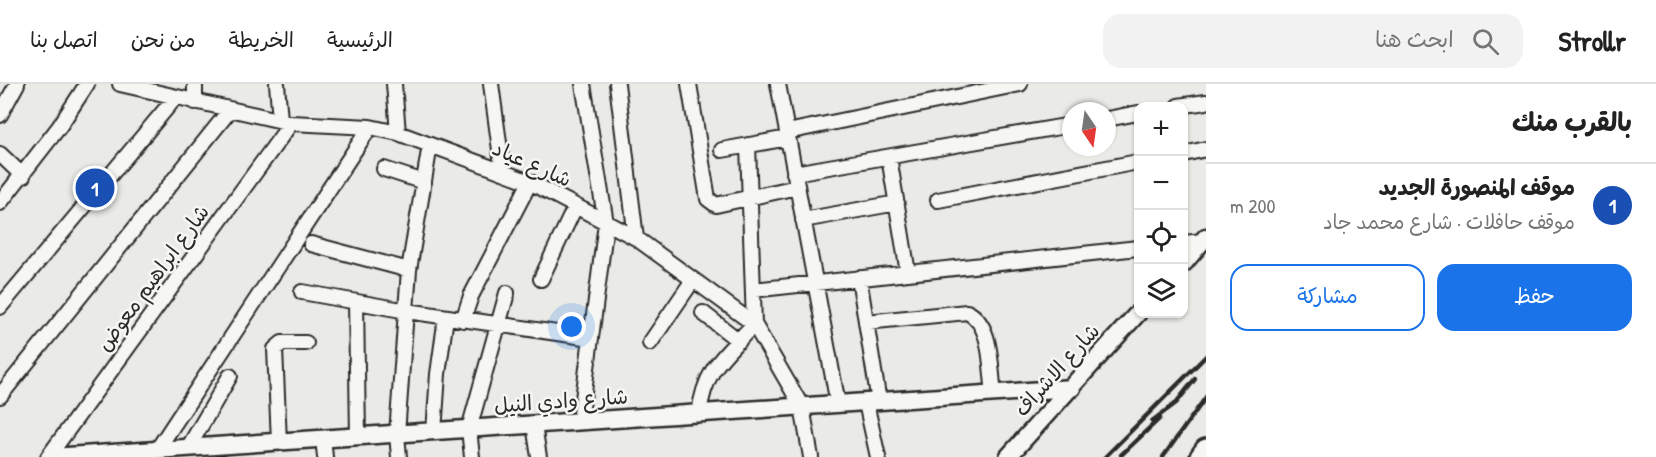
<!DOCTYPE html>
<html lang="ar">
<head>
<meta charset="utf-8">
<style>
	body { margin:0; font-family:"Patrick Hand","Playpen Sans Arabic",sans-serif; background:#f2f2f2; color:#222; direction:rtl }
	.controls { position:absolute; right:18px; top:18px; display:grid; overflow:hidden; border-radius:12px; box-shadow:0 2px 4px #0004 }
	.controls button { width:54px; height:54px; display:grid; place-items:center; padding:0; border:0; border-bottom:2px solid #e0e0e0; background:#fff; color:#222; font:30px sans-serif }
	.compass { position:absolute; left:1062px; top:18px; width:54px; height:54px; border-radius:50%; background:#fff; box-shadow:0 2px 4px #0004; rotate:167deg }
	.you { position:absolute; left:572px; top:243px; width:21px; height:21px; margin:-15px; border:4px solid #fff; border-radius:50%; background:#1a73e8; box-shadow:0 0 0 9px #1a73e833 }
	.badge { display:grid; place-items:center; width:39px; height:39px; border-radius:50%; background:#1a73e8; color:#fff; font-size:20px; font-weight:700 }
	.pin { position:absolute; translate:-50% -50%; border:3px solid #fff; box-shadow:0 2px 6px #0006 }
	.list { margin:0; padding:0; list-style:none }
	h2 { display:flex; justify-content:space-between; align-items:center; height:78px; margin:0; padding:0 24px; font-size:26px }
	h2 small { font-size:20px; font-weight:400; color:#767676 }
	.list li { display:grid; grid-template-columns:39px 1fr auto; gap:18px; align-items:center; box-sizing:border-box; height:84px; padding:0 24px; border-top:2px solid #e0e0e0 }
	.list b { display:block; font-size:22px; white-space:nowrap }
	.list p { margin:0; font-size:20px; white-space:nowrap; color:#767676 }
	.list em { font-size:20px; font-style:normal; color:#767676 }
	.actions { display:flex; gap:12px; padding:18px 24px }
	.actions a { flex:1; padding:14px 0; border:2px solid #1a73e8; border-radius:18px; text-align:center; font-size:21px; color:#1a73e8 }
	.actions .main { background:#1a73e8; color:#fff }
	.icon { flex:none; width:33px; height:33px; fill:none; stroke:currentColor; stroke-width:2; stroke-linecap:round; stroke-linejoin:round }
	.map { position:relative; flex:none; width:1206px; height:373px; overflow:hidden; direction:ltr }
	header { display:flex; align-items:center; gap:36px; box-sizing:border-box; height:84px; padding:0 30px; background:#fff; border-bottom:2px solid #e0e0e0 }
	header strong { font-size:28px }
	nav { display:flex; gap:33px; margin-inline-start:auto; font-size:21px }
	.search { width:420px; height:54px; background:#f2f2f2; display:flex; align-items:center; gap:15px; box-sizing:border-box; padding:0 21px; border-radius:18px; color:#767676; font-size:22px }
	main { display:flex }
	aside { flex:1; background:#fff }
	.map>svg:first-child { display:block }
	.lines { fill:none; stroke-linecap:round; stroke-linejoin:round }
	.minor-casing { stroke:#2b2b2b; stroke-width:18 }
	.tertiary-casing { stroke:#2b2b2b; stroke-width:21 }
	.primary-casing { stroke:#2b2b2b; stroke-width:26 }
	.minor { stroke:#f6f6f2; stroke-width:14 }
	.tertiary { stroke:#f6f6f2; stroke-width:16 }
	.primary { stroke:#f6f6f2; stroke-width:21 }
	.rail { stroke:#2b2b2b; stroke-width:4.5 }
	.labels { text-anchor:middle; stroke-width:5; stroke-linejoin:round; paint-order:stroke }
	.street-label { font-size:21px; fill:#2b2b2b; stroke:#f6f6f2 }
</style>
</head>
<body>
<header>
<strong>Strollr</strong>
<div class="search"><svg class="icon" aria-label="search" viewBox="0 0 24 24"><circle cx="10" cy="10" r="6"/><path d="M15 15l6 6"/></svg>ابحث هنا</div>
<nav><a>الرئيسية</a><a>الخريطة</a><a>من نحن</a><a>اتصل بنا</a></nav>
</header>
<main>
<aside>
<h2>بالقرب منك<small></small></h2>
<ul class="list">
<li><span class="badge" style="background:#1a4fb4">1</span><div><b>موقف المنصورة الجديد</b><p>موقف حافلات · شارع محمد جاد</p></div><em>200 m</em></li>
</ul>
<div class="actions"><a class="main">حفظ</a><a>مشاركة</a></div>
</aside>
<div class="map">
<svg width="1206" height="373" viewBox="0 0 1206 373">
	<rect width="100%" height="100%" fill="#eaeae6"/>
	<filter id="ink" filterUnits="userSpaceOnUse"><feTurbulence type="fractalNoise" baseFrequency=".0167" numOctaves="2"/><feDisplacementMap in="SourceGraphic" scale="12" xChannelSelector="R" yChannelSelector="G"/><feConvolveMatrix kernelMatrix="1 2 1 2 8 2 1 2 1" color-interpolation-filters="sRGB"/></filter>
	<g filter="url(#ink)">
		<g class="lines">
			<g class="minor-casing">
				<path id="minor" d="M120 0 291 39 370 43 398 49 530 98 636 154 754 240 802 323 811 373
					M195 0V18
					M277 0 280 36
					M394 0 398 49
					M491 0 503 88
					M617 0 636 154
					M689 0 708 115 716 121 797 103
					M778 0 838 320
					M1178 22 1206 18
					M0 31 17 0
					M1107 35 1138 29
					M787 48 1020 0
					M722 66 788 54
					M0 70 23 92
					M1184 70 1206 65
					M889 73 908 189
					M384 85 424 98
					M794 89 1071 41
					M938 116 1138 78
					M0 119 59 43 87 0
					M803 136 897 119
					M1184 159 1203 157
					M311 160 409 186
					M859 194 879 318
					M541 195 575 123
					M753 206 1138 164
					M302 208 407 227 591 254
					M356 218 358 353
					M0 223 175 14
					M703 229 739 257
					M463 236 471 212 530 98
					M866 238 967 228C993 240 990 284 994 310
					M650 259 693 196
					M0 312 230 26
					M866 319 878 373
					M699 330C705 283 724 273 754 240L748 61
					M580 338 606 139 583 0
					M534 341 539 373
					M434 348 438 290 446 233
					M323 354 325 373
					M279 358 275 265 282 259H306
					M188 364 230 292
					M157 366 370 43
					M48 373 291 39
					M399 373 397 350 409 186 430 61
					M472 373 469 345 507 209"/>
			</g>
			<g class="tertiary-casing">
				<path id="tertiary" d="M1184 179 1206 153
					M52 373 1072 304
					M1008 373 1138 229"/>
			</g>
			<g class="primary-casing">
				<path id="primary" d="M1201 373 1206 366"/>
			</g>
			<use href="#minor" class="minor"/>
			<use href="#tertiary" class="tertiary"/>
			<use href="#primary" class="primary"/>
			<path class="rail" d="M1152 337 1176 319 1195 295
				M1121 371 1160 334
				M1105 373 1206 272
				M1163 373 1206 313"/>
		</g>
	</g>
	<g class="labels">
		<g class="street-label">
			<text transform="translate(532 80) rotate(24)" y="7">شارع عياد</text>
			<text transform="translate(153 194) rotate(-54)" y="7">شارع ابراهيم معوض</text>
			<text transform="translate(1057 286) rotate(-48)" y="7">شارع الاشراف</text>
			<text transform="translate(561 317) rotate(-4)" y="7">شارع وادي النيل</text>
		</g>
	</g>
</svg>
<div class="controls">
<button>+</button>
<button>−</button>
<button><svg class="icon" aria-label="locate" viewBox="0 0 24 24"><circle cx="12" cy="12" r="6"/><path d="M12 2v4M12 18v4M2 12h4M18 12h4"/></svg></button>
<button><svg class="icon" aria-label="layers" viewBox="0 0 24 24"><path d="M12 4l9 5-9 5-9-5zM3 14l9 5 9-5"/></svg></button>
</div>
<svg class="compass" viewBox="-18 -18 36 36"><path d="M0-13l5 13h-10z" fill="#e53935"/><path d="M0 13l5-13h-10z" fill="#767676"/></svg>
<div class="you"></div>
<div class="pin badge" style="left:95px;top:104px;background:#1a4fb4">1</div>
</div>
</main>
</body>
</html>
